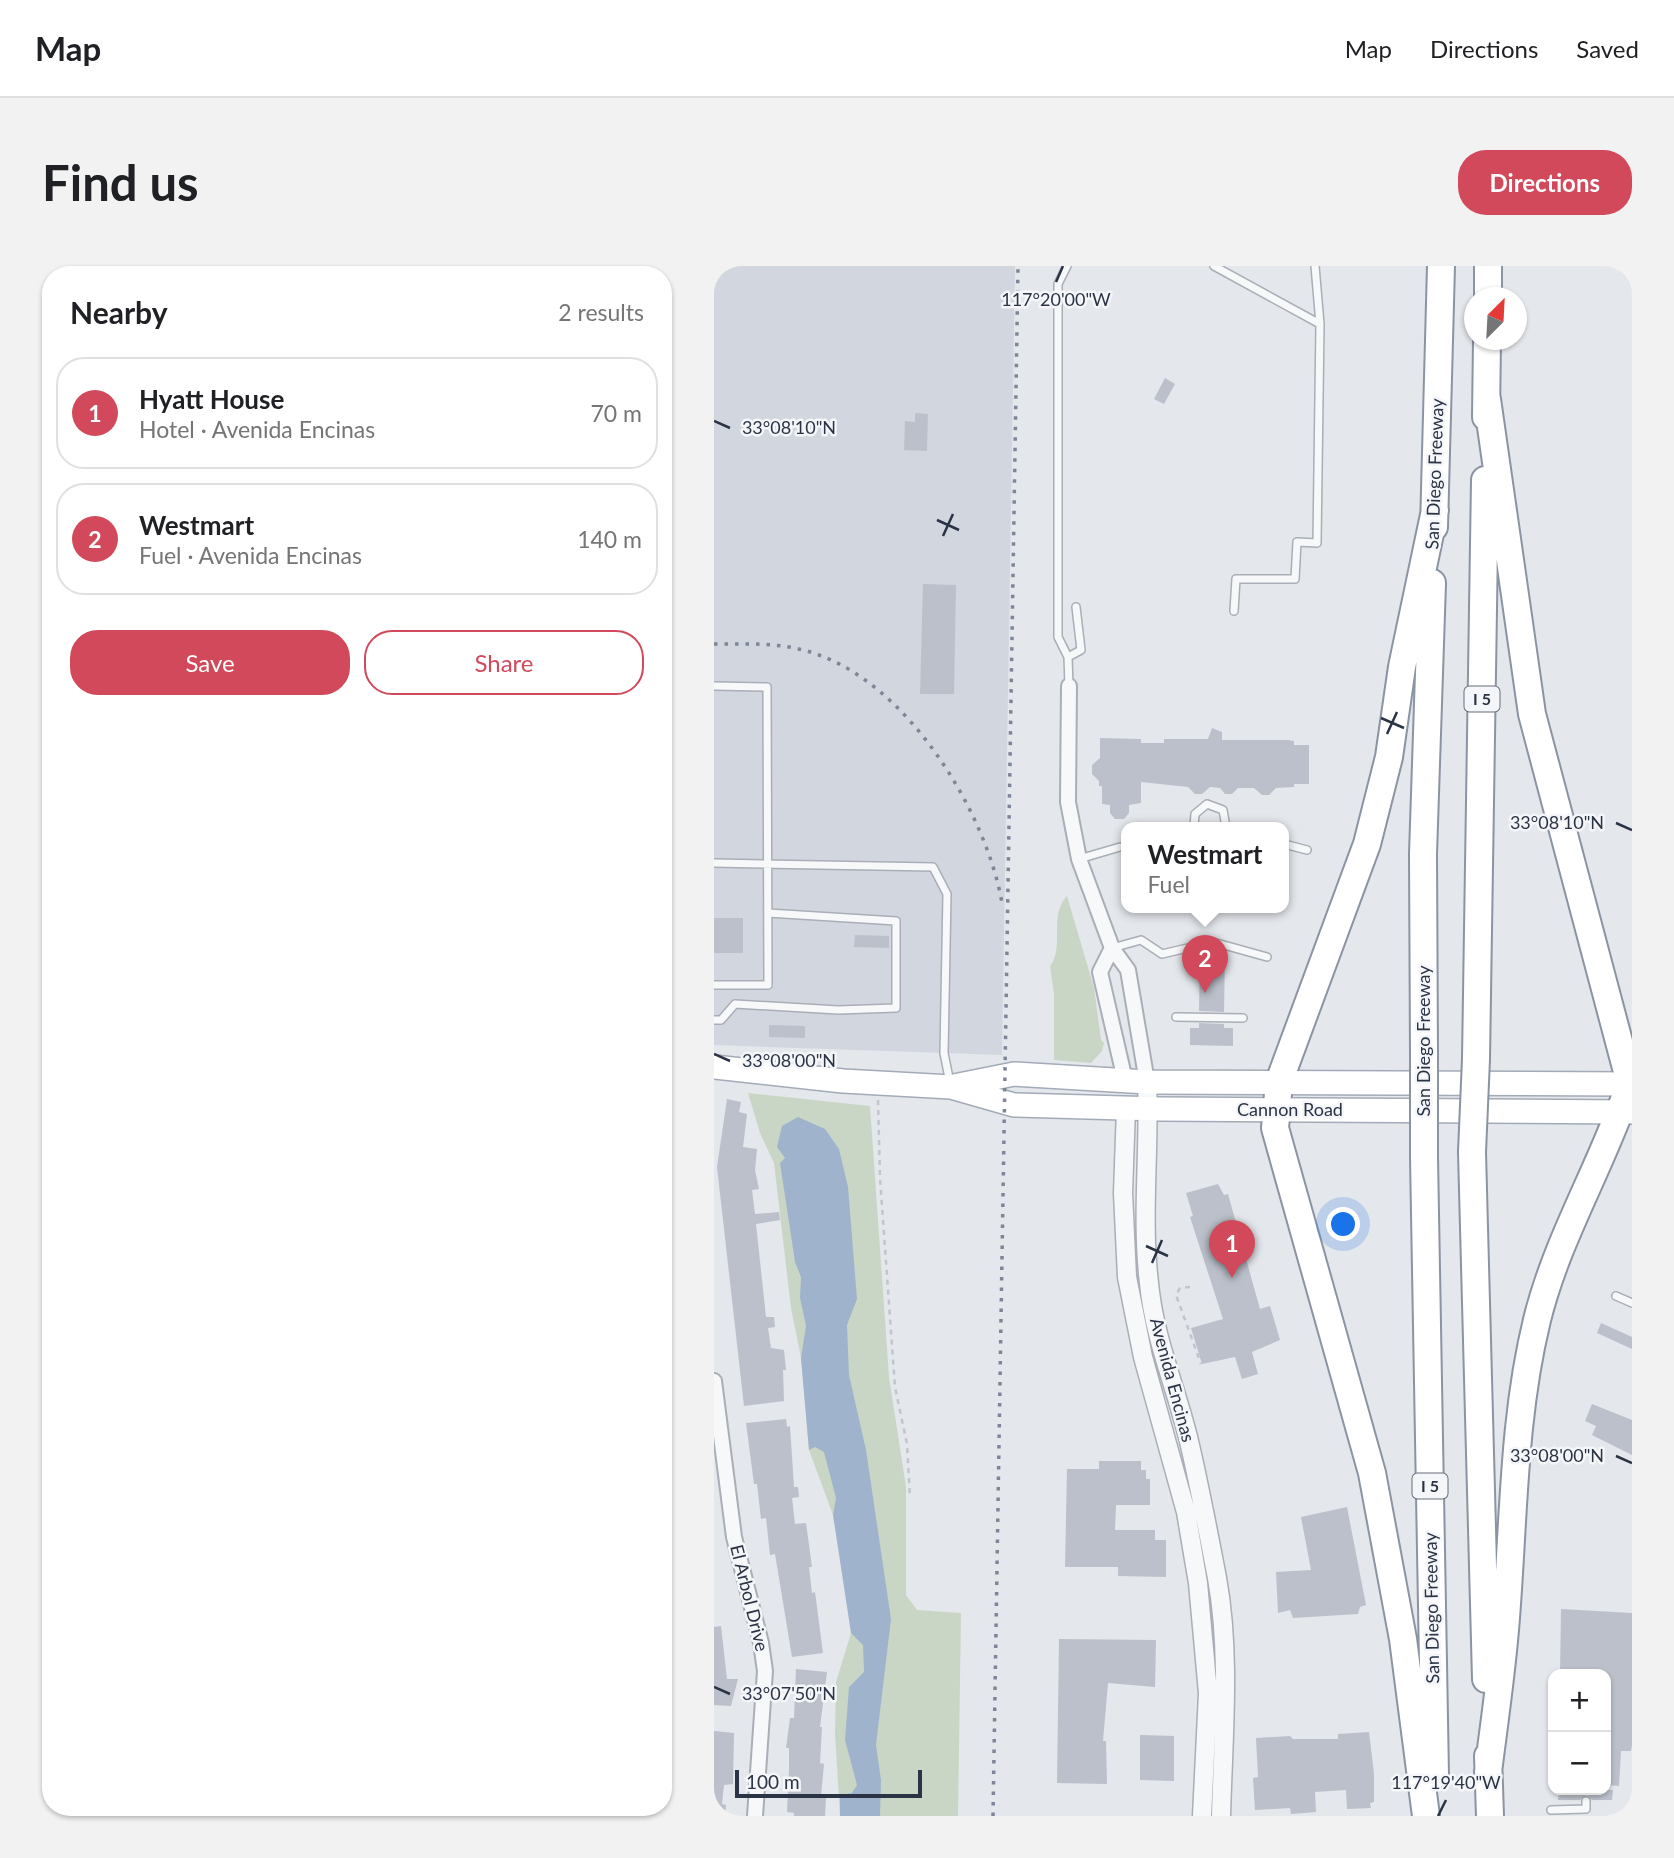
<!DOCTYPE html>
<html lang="en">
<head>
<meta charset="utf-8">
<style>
	body { margin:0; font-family:Lato,sans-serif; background:#f2f2f2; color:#202124 }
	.controls { position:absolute; right:21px; bottom:21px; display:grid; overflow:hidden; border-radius:14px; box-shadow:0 2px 5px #0004 }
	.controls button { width:63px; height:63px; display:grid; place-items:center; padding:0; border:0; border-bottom:2px solid #e0e0e0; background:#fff; color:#202124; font:35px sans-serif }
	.compass { position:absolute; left:750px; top:21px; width:63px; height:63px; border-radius:50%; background:#fff; box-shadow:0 2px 5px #0004; rotate:24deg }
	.scale { position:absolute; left:21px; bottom:18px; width:187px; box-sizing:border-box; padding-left:7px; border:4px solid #2b3445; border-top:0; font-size:19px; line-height:24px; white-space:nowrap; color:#2b3445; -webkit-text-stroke:5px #f4f6f9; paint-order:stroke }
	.you { position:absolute; left:630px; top:959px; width:24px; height:24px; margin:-18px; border:5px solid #fff; border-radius:50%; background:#1a73e8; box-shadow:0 0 0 10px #1a73e833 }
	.badge { display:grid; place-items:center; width:46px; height:46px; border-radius:50%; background:#d1495b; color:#fff; font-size:23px; font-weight:700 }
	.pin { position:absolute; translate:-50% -58px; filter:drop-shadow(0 2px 4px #0008) }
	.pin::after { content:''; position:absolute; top:37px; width:24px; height:21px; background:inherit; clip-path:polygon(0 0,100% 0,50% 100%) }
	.popup { position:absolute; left:407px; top:556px; width:168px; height:91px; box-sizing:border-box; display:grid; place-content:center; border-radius:14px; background:#fff; filter:drop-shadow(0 2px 5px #0005); font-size:23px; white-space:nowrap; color:#757577 }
	.popup b { font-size:26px; color:#202124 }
	.popup::after { content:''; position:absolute; left:50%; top:100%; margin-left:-14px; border:14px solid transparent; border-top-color:#fff }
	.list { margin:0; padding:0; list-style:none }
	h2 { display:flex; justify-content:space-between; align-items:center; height:91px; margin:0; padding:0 28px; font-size:30px }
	h2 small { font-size:23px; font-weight:400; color:#757577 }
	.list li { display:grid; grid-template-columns:46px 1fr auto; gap:21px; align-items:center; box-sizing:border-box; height:112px; margin:0 14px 14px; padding:0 14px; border:2px solid #e0e0e0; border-radius:28px }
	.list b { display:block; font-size:26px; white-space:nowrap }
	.list p { margin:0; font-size:23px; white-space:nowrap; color:#757577 }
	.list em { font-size:23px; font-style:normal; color:#757577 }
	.actions { display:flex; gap:14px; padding:21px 28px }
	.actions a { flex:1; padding:16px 0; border:2px solid #d1495b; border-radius:28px; text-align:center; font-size:24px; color:#d1495b }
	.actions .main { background:#d1495b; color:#fff }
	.map { position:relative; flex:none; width:918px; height:1550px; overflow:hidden; border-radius:28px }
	header { display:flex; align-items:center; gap:42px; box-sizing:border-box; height:98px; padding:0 35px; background:#fff; border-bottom:2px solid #e0e0e0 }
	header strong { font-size:33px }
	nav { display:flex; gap:38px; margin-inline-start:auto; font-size:24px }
	.intro { display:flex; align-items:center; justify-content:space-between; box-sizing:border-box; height:168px; padding:0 42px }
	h1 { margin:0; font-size:49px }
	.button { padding:18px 32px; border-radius:28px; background:#d1495b; color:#fff; font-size:24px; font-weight:700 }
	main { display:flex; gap:42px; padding:0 42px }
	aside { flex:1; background:#fff; border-radius:28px; box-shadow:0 2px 5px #0004 }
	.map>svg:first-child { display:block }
	.built { fill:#d2d6de }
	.green { fill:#c9d6c5 }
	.water { fill:#9fb4cc }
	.building { fill:#bbc0ca }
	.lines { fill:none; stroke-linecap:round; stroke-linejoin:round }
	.service-casing { stroke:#a9aeb7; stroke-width:10 }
	.minor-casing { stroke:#a9aeb7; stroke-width:18 }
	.tertiary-casing { stroke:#a9aeb7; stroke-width:21 }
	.primary-casing { stroke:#a3abb8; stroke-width:26 }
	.motorway-casing { stroke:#8b94a3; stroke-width:30 }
	.path { stroke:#c2c5cb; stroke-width:2.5; stroke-dasharray:5 5; stroke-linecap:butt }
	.service { stroke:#f7f8fa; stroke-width:7 }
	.minor { stroke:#f7f8fa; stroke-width:14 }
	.tertiary { stroke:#f7f8fa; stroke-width:18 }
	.primary { stroke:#fff; stroke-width:23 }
	.motorway { stroke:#fff; stroke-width:26 }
	.rail { stroke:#7d8696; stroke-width:3.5; stroke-dasharray:3.5 7; stroke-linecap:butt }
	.motorway-bridge-casing { stroke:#8b94a3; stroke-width:30; stroke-linecap:butt }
	.motorway-bridge { stroke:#fff; stroke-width:26 }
	.ticks { fill:none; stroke:#2b3445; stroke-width:2.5 }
	.labels { text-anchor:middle; stroke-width:5; stroke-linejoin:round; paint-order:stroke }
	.shield { fill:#f4f6f9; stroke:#676e7b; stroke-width:2 }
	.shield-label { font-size:16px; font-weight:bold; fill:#2b3445 }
	.street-label { font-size:18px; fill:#2b3445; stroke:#f4f6f9 }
	.ticks-label { font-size:18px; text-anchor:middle; fill:#2b3445; stroke:#f4f6f9; stroke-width:5; stroke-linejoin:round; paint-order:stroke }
</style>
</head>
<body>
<header>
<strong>Map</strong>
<nav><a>Map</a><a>Directions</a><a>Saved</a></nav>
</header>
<div class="intro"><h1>Find us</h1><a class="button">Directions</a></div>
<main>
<aside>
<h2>Nearby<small>2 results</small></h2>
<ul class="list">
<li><span class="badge">1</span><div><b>Hyatt House</b><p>Hotel · Avenida Encinas</p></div><em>70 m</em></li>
<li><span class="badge">2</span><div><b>Westmart</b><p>Fuel · Avenida Encinas</p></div><em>140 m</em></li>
</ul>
<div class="actions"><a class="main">Save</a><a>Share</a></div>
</aside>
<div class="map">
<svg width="918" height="1550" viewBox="0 0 918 1550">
	<rect width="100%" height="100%" fill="#e4e7ec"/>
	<path class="built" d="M0 0H301L288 789 0 779Z"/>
	<path class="green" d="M353 630 380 722 387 774 390 777 388 785 377 797 340 794V728L336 700C351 680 334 650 353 630Z
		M34 827 156 840 175 1111 192 1221V1329L203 1344 247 1347 244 1550H126L121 1468 122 1416 137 1367 131 1314 119 1249 95 1184 87 1092 77 1042 60 897 46 867Z"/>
	<path class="water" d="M84 851 111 863 125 883 134 921 143 1033 133 1059 135 1109 152 1184 177 1353 162 1479 167 1514 166 1550H126V1529L138 1527 143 1519 131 1474 135 1421 150 1406 149 1379 137 1367 119 1249 122 1232 110 1186 101 1181 95 1184 87 1092 92 1060 86 1032 87 1011 81 996 66 897 71 892 63 881 68 860Z"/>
	<path class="building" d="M451 112 461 118 450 138 440 133Z
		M201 147 214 148 213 185 190 184 191 155 201 156Z
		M209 318 242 319 240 428H206Z
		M498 462 508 466V474H574L580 475V479H595V518H580V521L562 522 555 529H548L540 522H524L518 528H511L506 522 496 521 488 528H481L474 521 427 516V537L415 539V547L410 553H401L396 547V539L388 538V520H385V515L378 508V499L386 492V472L427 473V477H450V473H494Z
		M0 652H29V687H0Z
		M141 669 175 670V682L140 681Z
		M486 688H511L510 746 485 745Z
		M485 757 510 758V762H519V780L476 779V762H485Z
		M55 759 91 760V772L55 771Z
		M13 833 27 836 25 846 33 848 29 881 43 883 41 904 45 923 38 924 41 948 65 946 66 954 42 958 52 1051H60L61 1061 54 1062 57 1082 70 1084 72 1104H69L70 1135 30 1140 3 901Z
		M504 918 510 929 514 928 546 1043 556 1040 566 1074 538 1086 544 1108 528 1113 521 1091 488 1098 477 1062 509 1053 476 951 479 950 472 927Z
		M887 1057 918 1071V1083L883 1067Z
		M878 1138 918 1154V1189L878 1169 882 1160 871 1155Z
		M72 1153 73 1161 76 1160 80 1221H84L85 1231 78 1232 81 1258 92 1257 98 1301H95L98 1327 101 1326 109 1387 78 1391 61 1288 56 1289 52 1252 47 1253 43 1218H40L32 1157Z
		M385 1195H427V1204H432V1213H436V1239H402L401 1264H441V1274H452V1311L404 1310V1301H351L353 1203H385Z
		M633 1241 652 1339 646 1341 644 1348 579 1352 576 1344 564 1347 562 1306 597 1304 587 1251Z
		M847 1343 918 1347V1479L917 1485H907L905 1520 892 1519V1408H846Z
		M7 1360 13 1413H24L17 1440 0 1439V1361Z
		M345 1373 442 1374 441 1421 394 1417 389 1475H392L393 1518 343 1517Z
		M82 1403 113 1406 106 1461H108L106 1497 110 1498 107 1530 112 1531 111 1550H80V1547L73 1546 75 1504V1482H72L76 1452H80Z
		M0 1465 20 1467 19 1518 10 1519 8 1538 12 1539 11 1550H0Z
		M655 1466 660 1508V1536L656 1537 657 1542 633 1543 632 1524 601 1526 602 1546 577 1548 576 1542 541 1544 539 1512 544 1511 542 1472 576 1470 579 1473H624V1468Z
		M426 1469 460 1470V1515L426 1514Z
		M845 1524H899L898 1534H878L873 1529 866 1534H844Z"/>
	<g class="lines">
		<g class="service-casing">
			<path id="service" d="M353 0 344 18V371L354 391 355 420
				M500 0 606 58 603 277 583 276 581 313H522L520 345
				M601 0 606 58
				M354 391 367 384 362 341
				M0 420 53 421 54 719H0
				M480 561 481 548 493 538 509 544 512 561
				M570 578 593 584
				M365 593 406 581
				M0 597 219 601 233 628 230 787 236 817
				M398 682 427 674 448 688 499 676 553 691
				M462 751 529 752
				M0 754H7L21 738 124 744 182 742V655L54 647
				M902 1030 918 1037
				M837 1544 872 1543V1535"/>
		</g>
		<g class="minor-casing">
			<path id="minor" d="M355 420 354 536 365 593 398 682 414 704 433 816
				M398 682 386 706 411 814
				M0 1115 20 1271 47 1377 51 1405 41 1550"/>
		</g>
		<g class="tertiary-casing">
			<path id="tertiary" d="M433 816C436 883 427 950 435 1017 440 1071 461 1119 474 1171 485 1217 494 1265 503 1312 517 1389 509 1472 507 1550
				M412 842 409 927 413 1011 429 1091 472 1246 484 1317 494 1427 488 1550"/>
		</g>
		<g class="primary-casing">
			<path id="primary" d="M0 801 129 815 237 821 300 839 445 843 918 846
				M240 820 300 808 433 816 918 818"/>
		</g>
		<g class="motorway-casing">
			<path id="motorway" d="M774 32V0
				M773 133 818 448 916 817C889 898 843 972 823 1054 798 1156 800 1260 791 1364 787 1411 780 1459 774 1506
				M772 151 773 74
				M720 261 727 0
				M710 789 709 588 718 317
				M762 793 771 214
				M758 886 772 1413
				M710 891 721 1509
				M774 1490 776 1550
				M712 1550 689 1373 658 1207 561 862 565 816 653 578 675 491 688 401 721 244"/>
		</g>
		<path class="path" d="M164 834 166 912 181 1121 193 1178 196 1231
			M476 1021 466 1022 462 1029 487 1098"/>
		<use href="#service" class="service"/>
		<use href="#minor" class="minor"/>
		<use href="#tertiary" class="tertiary"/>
		<use href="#primary" class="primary"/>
		<use href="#motorway" class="motorway"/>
		<path class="rail" d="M0 378C36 378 71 376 105 389 196 422 272 546 288 637
			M279 1550 304 0"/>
		<g class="motorway-bridge-casing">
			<path id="motorway-bridge" d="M710 789V891
				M758 886 762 793"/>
		</g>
		<use href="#motorway-bridge" class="motorway-bridge"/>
	</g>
	<path class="ticks" d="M342 16 349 0M0 155 16 162M223 254 245 264M229 270 239 248M667 452 690 462M673 468 683 446M902 557 918 564M0 788 16 795M432 980 454 990M438 997 448 974M902 1190 918 1197M0 1421 16 1428M724 1550 732 1534"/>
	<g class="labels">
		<g class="shield">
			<rect x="750.5" y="420.5" width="35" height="25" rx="5"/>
			<rect x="698.5" y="1207.5" width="35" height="25" rx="5"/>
		</g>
		<g class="shield-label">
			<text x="768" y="439">I 5</text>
			<text x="716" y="1226">I 5</text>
		</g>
		<g class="street-label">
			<text transform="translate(721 208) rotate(-88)" y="6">San Diego Freeway</text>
			<text transform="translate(710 775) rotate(-90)" y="6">San Diego Freeway</text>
			<text x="576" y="850">Cannon Road</text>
			<text transform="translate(458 1114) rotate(75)" y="6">Avenida Encinas</text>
			<text transform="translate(35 1332) rotate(76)" y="6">El Arbol Drive</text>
			<text transform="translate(718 1342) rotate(-91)" y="6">San Diego Freeway</text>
		</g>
	</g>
	<g class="ticks-label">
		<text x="342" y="40">117°20'00"W</text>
		<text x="75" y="168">33°08'10"N</text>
		<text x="843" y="563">33°08'10"N</text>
		<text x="75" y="801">33°08'00"N</text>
		<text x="843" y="1196">33°08'00"N</text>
		<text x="75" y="1434">33°07'50"N</text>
		<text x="732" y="1523">117°19'40"W</text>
	</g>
</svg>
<div class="controls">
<button>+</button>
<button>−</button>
</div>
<svg class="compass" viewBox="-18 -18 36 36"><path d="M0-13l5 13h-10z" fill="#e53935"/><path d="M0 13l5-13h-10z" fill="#757577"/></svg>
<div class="scale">100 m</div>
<div class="you"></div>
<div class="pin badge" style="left:518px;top:1012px">1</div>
<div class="pin badge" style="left:491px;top:727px">2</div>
<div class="popup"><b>Westmart</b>Fuel</div>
</div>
</main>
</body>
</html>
